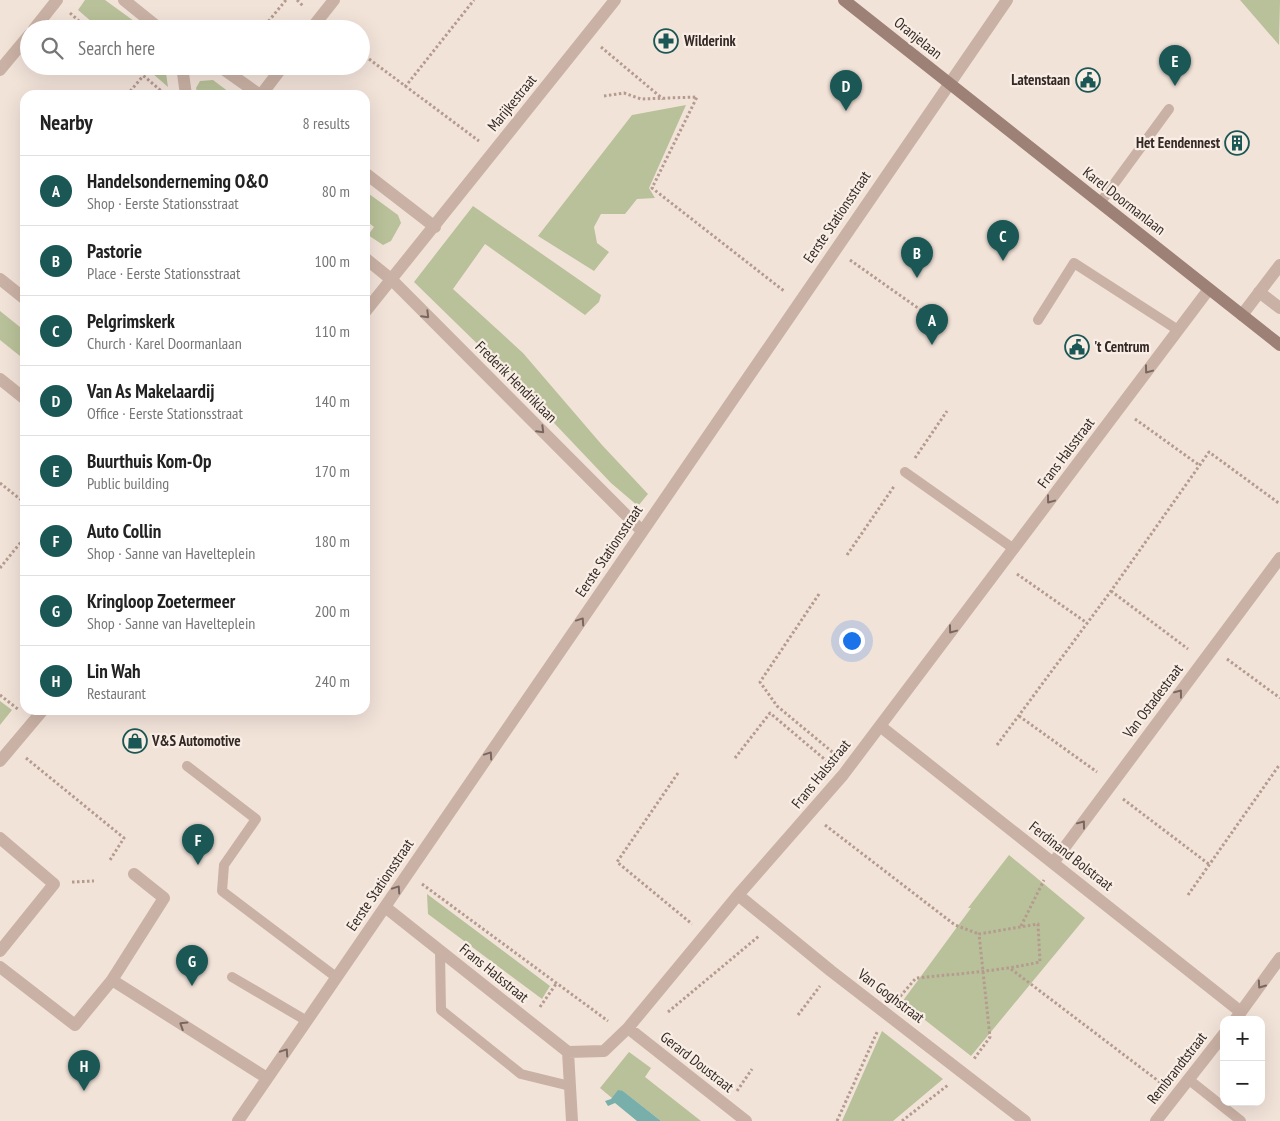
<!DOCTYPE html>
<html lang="en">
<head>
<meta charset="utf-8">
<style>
	body { margin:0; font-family:"PT Sans Narrow",sans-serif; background:#f6f6f6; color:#222 }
	.controls { position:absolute; right:15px; bottom:15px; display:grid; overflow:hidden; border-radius:10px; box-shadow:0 5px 20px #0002 }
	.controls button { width:45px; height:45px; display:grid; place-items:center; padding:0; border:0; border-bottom:1px solid #e0e0e0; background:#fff; color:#222; font:25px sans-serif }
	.you { position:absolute; left:851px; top:640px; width:18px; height:18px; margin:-12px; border:4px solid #fff; border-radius:50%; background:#1a73e8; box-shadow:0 0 0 8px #1a73e833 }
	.badge { display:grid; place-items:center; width:32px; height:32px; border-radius:50%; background:#1b5754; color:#fff; font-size:16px; font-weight:700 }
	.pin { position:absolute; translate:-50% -41px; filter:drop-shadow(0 1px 2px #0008) }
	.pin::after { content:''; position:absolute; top:26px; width:18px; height:15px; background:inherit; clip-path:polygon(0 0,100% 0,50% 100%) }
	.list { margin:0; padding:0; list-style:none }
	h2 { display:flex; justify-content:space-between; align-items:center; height:65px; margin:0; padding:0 20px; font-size:21px }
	h2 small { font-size:16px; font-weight:400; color:#767676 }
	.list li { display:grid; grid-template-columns:32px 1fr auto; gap:15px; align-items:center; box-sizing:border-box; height:70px; padding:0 20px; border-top:1px solid #e0e0e0 }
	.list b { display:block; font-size:19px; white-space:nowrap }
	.list p { margin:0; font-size:16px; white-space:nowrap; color:#767676 }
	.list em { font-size:16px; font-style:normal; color:#767676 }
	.icon { flex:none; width:28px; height:28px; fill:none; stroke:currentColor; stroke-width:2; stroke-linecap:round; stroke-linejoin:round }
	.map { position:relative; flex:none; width:1280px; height:1121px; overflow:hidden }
	.search { position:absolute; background:#fff; box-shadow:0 5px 20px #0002; left:20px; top:20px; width:350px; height:55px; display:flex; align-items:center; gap:12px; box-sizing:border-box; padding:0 18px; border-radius:28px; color:#767676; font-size:19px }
	.panel { position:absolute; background:#fff; box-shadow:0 5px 20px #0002; left:20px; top:90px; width:350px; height:625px; border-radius:15px }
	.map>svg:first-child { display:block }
	.green { fill:#b8c199 }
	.water { fill:#78afaa }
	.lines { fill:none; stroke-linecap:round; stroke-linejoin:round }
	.path { stroke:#b59b8f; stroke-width:3; stroke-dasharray:2.5 2.5; stroke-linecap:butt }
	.lane { stroke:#cab1a5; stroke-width:10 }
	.street { stroke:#cab1a5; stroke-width:12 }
	.secondary { stroke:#9d8076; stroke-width:12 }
	.oneway { stroke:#78665f }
	.labels { text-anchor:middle; stroke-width:4.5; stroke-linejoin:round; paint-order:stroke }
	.street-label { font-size:15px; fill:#352926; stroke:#f9eee5 }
	.poi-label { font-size:15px; font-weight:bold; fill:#352926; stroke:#f9eee5; text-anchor:start }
</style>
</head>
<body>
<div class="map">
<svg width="1280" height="1121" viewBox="0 0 1280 1121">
	<rect width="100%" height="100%" fill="#f2e3d9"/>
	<path class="green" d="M85 0H105L145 29H100L78 10Z
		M1240 0H1280L1279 45Z
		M144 66H165L168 87Z
		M213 80 229 92 227 95H198L196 88 200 81Z
		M686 105 649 188 655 198 637 199 625 214H601L594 227 597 243 609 252 594 271 538 236 632 115Z
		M365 191 398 215 401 223 391 241 383 245 368 235 374 227 365 220Z
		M473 206 601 295 599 302 585 315 485 244 453 289 523 353 602 445 648 494 638 506 611 483 499 365 414 282Z
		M0 311 25 331V360L0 340Z
		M0 701 12 710 0 725Z
		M1009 855 1085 918 971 1056 902 1002 971 908H968Z
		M427 894 550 986 542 999 428 914Z
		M882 1031 943 1079 893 1121H842Z
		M629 1052 651 1068 645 1077 701 1121H661L623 1091H618L612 1098 600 1088Z"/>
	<path class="water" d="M618 1090 623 1091 661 1121H637L615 1103 608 1106 605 1101 611 1099Z"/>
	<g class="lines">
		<path class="path" d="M297 0 304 7
			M70 13 88 29
			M262 29 286 0
			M601 47 663 99
			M361 53 479 141
			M132 66 166 95
			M405 87 474 0
			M127 95 143 76
			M604 96 624 93 641 99 697 97 652 188 784 291
			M850 260 925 313
			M1135 419 1199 465
			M915 458 947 411
			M0 483 25 503
			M847 555 895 485
			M0 568 25 537
			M1017 574 1087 623
			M1111 591 1188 649
			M819 594 760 682 777 706 836 755
			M1227 659 1280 698
			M0 695 19 710
			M1019 716 1097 772
			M997 745 1111 591 1209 452 1280 504
			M26 758 124 838 110 860
			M735 758 770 713 829 763
			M678 773 617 862 692 924
			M1123 799 1210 865
			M825 825 955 925 979 934
			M72 882 94 881
			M422 884 608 1021
			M1188 895 1280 764
			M1021 926 1044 880
			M1011 969 1161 1083
			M897 1000 916 978C957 974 999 971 1040 962L1038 924 979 934 990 1037 974 1059
			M540 1007 556 984
			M668 1012 759 936
			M798 1015 820 986
			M737 1091 752 1069
			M837 1121 878 1030
			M902 1121 948 1085"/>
		<path class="lane" d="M1100 203 1169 109
			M1038 320 1074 263 1178 330
			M905 472 1014 549
			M187 766 256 819 224 865 222 891 336 977
			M440 951 441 1010 521 1074 570 1086
			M232 977 307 1021
			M1188 1079 1241 1121"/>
		<path class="street" d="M124 0 160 29
			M34 29 57 0
			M311 29 334 0
			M182 66 186 95
			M219 66 260 95
			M0 70 29 35
			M261 95 283 66
			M365 173 435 227
			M365 258 392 280 642 531
			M0 279 25 299
			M1259 292 1280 308
			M365 312 615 0
			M1242 315 1280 265
			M0 379 25 399
			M880 726 1241 1012
			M0 761 43 710
			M0 838 54 884 0 951
			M1053 863 1280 558
			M738 895 831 971 1025 1121
			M385 907 568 1052 604 1051 628 1028 738 895 843 775 1209 289
			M0 967 75 1025 112 980 164 898 134 874
			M112 980 267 1078
			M1235 1020 1280 958
			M628 1028 746 1121
			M568 1052 572 1121
			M238 1121 1007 0
			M1156 1121 1224 1034"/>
		<path class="secondary" d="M844 0 1280 345"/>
	</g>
	<defs><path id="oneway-chevron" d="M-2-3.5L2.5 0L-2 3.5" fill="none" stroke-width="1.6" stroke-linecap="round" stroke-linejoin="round" transform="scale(1.25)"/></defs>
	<g class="oneway">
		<use href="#oneway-chevron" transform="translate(426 315) rotate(45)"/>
		<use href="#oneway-chevron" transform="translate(1148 370) rotate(127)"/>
		<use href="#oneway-chevron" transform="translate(541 430) rotate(45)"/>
		<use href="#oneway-chevron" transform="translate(1050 500) rotate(127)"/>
		<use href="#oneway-chevron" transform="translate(581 621) rotate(-56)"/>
		<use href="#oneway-chevron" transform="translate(952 630) rotate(127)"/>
		<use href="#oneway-chevron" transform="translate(1179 693) rotate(-53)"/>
		<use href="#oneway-chevron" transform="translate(489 755) rotate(-56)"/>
		<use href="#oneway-chevron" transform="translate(1082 824) rotate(-53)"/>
		<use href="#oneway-chevron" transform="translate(397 889) rotate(-56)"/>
		<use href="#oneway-chevron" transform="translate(1261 985) rotate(125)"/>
		<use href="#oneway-chevron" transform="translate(183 1025) rotate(-148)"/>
		<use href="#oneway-chevron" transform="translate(285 1052) rotate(-56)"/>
	</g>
	<defs>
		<g id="pharmacy-ring" transform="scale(1.25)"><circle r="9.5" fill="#f9eee5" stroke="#1b5754" stroke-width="1.5"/><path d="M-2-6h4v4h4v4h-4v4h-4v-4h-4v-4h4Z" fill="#1b5754"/></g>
		<g id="civic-ring" transform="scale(1.25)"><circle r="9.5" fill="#f9eee5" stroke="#1b5754" stroke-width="1.5"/><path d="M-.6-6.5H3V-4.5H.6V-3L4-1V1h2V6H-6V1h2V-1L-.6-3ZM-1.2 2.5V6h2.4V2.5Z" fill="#1b5754"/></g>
		<g id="building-ring" transform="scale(1.25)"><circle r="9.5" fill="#f9eee5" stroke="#1b5754" stroke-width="1.5"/><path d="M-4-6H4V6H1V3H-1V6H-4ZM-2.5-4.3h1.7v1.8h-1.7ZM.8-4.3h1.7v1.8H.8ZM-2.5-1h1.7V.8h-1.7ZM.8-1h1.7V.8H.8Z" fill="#1b5754"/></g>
		<g id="shop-ring" transform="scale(1.25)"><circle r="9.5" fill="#f9eee5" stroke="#1b5754" stroke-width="1.5"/><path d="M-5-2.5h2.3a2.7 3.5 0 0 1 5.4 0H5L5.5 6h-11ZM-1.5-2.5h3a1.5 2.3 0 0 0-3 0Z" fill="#1b5754"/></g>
	</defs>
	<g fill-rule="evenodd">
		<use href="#pharmacy-ring" x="666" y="41"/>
		<use href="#civic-ring" x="1088" y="80"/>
		<use href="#building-ring" x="1237" y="143"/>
		<use href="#civic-ring" x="1077" y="347"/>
		<use href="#shop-ring" x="135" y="741"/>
	</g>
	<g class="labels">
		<g class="street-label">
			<text transform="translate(918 38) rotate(39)" y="5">Oranjelaan</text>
			<text transform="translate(512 103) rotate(-51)" y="5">Marijkestraat</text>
			<text transform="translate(1124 201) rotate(38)" y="5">Karel Doormanlaan</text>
			<text transform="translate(837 217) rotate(-56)" y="5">Eerste Stationsstraat</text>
			<text transform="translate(516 382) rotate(45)" y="5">Frederik Hendriklaan</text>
			<text transform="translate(1066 453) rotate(-53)" y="5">Frans Halsstraat</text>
			<text transform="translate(609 551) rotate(-56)" y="5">Eerste Stationsstraat</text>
			<text transform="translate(1153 701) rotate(-53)" y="5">Van Ostadestraat</text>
			<text transform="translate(821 774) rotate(-51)" y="5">Frans Halsstraat</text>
			<text transform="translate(1071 856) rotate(38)" y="5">Ferdinand Bolstraat</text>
			<text transform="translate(380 885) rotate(-56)" y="5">Eerste Stationsstraat</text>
			<text transform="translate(494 973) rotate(39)" y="5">Frans Halsstraat</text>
			<text transform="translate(891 996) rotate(37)" y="5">Van Goghstraat</text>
			<text transform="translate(697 1062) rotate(38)" y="5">Gerard Doustraat</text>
			<text transform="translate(1177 1068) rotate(-52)" y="5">Rembrandtstraat</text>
		</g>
		<g class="poi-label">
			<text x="684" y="46">Wilderink</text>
			<text x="1070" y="85" text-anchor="end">Latenstaan</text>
			<text x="1220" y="148" text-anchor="end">Het Eendennest</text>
			<text x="1094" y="352">'t Centrum</text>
			<text x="152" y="746">V&amp;S Automotive</text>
		</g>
	</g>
</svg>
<div class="controls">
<button>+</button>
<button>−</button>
</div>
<div class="you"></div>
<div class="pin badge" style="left:932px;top:345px">A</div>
<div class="pin badge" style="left:917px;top:278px">B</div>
<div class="pin badge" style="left:1003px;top:261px">C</div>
<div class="pin badge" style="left:846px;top:111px">D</div>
<div class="pin badge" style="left:1175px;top:86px">E</div>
<div class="pin badge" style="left:198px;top:865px">F</div>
<div class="pin badge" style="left:192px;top:986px">G</div>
<div class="pin badge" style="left:84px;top:1091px">H</div>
<div class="search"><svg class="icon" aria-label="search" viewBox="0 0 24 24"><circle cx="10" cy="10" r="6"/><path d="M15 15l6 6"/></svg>Search here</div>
<section class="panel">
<h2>Nearby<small>8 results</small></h2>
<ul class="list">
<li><span class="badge">A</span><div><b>Handelsonderneming O&amp;O</b><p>Shop · Eerste Stationsstraat</p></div><em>80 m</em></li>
<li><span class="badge">B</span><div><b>Pastorie</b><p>Place · Eerste Stationsstraat</p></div><em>100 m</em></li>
<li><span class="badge">C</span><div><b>Pelgrimskerk</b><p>Church · Karel Doormanlaan</p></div><em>110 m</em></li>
<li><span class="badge">D</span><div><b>Van As Makelaardij</b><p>Office · Eerste Stationsstraat</p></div><em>140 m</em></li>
<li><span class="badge">E</span><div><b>Buurthuis Kom-Op</b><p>Public building</p></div><em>170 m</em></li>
<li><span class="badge">F</span><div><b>Auto Collin</b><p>Shop · Sanne van Havelteplein</p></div><em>180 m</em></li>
<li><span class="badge">G</span><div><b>Kringloop Zoetermeer</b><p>Shop · Sanne van Havelteplein</p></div><em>200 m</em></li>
<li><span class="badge">H</span><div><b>Lin Wah</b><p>Restaurant</p></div><em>240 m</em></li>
</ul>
</section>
</div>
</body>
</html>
